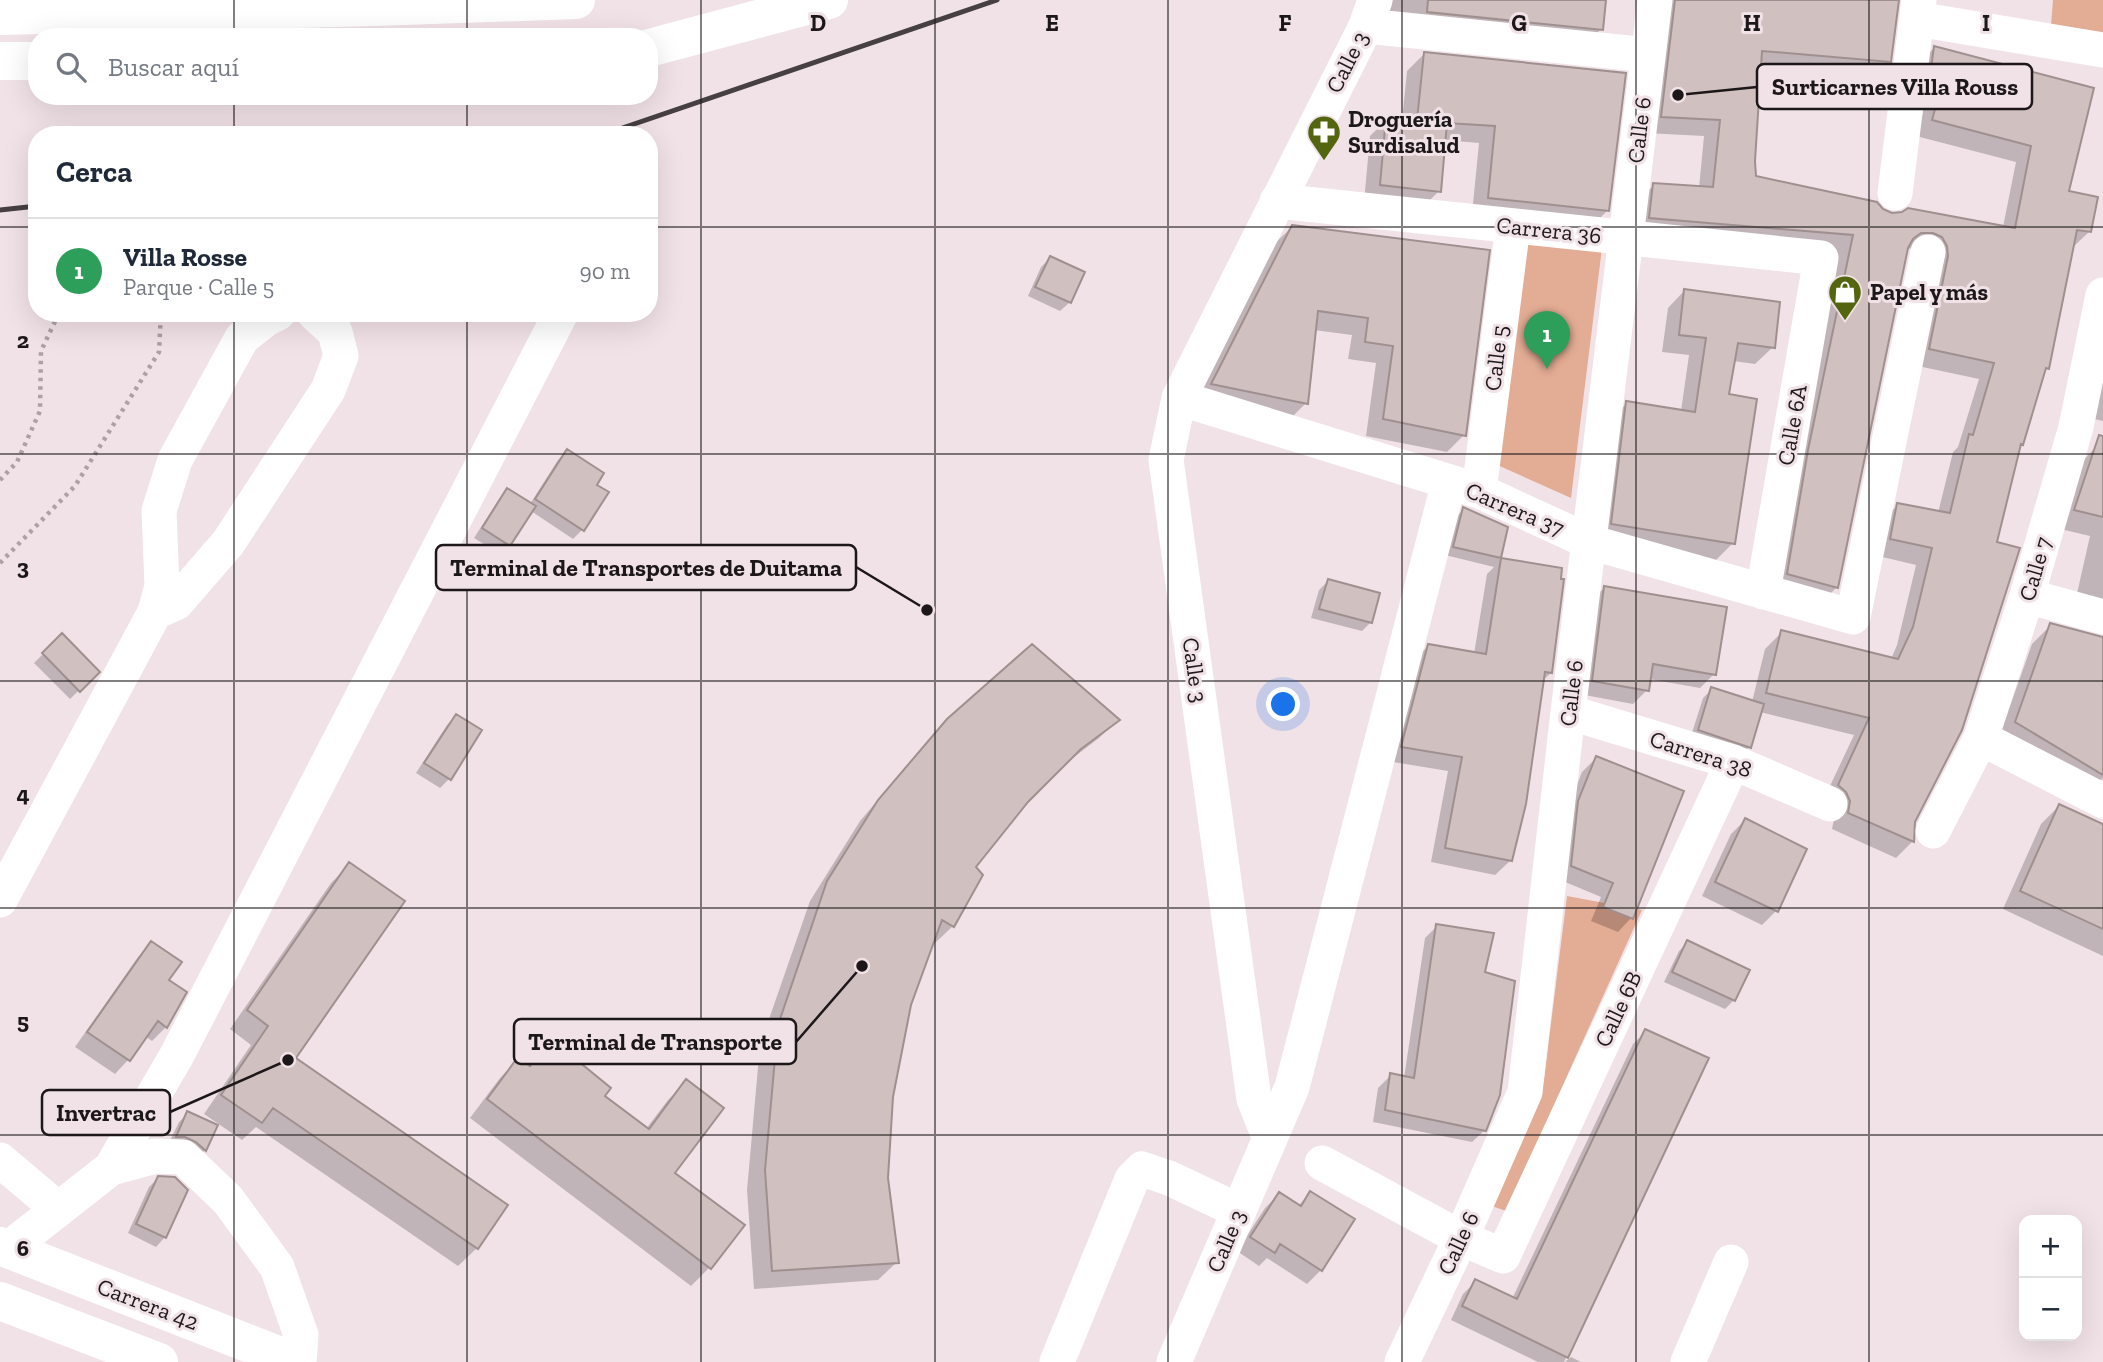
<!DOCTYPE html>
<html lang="es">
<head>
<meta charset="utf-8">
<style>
	body { margin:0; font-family:"Zilla Slab",serif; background:#f2f2f3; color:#1f2937 }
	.controls { position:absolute; right:21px; bottom:21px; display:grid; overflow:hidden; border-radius:14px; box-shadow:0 7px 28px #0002 }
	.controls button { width:63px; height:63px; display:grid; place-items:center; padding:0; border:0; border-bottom:2px solid #e0e1e3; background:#fff; color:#1f2937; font:35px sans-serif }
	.you { position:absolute; left:1284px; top:705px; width:24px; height:24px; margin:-18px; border:5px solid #fff; border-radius:50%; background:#1a73e8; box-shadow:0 0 0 10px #1a73e833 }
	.badge { display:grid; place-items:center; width:46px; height:46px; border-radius:50%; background:#ea580c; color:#fff; font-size:23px; font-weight:700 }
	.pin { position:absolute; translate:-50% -58px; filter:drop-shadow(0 2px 4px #0008) }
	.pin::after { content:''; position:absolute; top:37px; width:24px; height:21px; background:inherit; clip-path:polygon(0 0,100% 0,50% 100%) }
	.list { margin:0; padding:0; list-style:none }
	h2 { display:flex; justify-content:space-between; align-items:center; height:91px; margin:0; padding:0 28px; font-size:30px }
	h2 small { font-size:23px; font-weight:400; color:#747a83 }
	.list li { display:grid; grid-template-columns:46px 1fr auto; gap:21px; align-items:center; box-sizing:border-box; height:105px; padding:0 28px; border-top:2px solid #e0e1e3 }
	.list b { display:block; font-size:26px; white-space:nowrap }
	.list p { margin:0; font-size:23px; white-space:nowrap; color:#747a83 }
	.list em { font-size:23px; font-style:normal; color:#747a83 }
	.icon { flex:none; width:38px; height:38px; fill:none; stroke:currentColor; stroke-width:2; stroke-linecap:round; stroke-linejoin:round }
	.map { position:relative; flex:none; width:2103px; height:1362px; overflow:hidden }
	.search { position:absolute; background:#fff; box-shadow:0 7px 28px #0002; left:28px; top:28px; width:630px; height:77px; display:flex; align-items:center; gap:18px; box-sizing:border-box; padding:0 24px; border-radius:28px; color:#747a83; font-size:26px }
	.panel { position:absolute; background:#fff; box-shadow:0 7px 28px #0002; left:28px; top:126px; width:630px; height:196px; border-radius:28px }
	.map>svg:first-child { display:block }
	.green { fill:#e3ac94 }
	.shadow { fill:#0003 }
	.building { fill:#d0c0bf; stroke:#9f908f; stroke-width:2 }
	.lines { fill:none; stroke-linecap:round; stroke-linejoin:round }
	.path { stroke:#aca1a5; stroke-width:4.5; stroke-dasharray:3.5 5; stroke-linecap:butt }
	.minor { stroke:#fff; stroke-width:35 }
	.highway { stroke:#fff; stroke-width:38 }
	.rail { stroke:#474042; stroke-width:5 }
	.grid { fill:none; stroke:#1c1719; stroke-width:2; stroke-opacity:0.55 }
	.labels { text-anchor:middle; stroke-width:6; stroke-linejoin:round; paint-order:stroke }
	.street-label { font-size:23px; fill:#1c1719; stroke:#f1e2e7 }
	.poi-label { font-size:23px; font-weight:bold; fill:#1c1719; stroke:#f1e2e7; text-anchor:start }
	.grid-label { font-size:23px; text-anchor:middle; font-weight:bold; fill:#1c1719; stroke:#f1e2e7; stroke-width:6; stroke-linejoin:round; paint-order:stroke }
	.leader { fill:none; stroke:#1c1719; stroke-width:2.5 }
	.callout-dot { fill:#1c1719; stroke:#f1e2e7; stroke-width:2.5 }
	.callout { fill:#f1e2e7; stroke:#1c1719; stroke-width:2.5 }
	.callout-label { font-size:24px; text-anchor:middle; font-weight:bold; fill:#1c1719 }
</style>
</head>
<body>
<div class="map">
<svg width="2103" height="1362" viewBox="0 0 2103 1362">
	<rect width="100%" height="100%" fill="#f1e2e7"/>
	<path class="green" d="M2053 0H2103V33L2051 25Z
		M1522 237 1602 248 1571 498 1495 464Z
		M1567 896 1642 910 1506 1211 1489 1205 1544 1079Z"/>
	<path class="shadow" d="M1393 0H1605L1601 29 1583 48 1379 27Z
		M1657 0H1897L1889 61 1873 78 1759 68 1754 177 1892 215 2003 227 2016 162 1916 136 1923 112 1912 109 1917 65 1934 48 2092 89 2066 192 2089 232 2072 248 2048 368 2043 372 2022 444 2018 447 1913 821 1912 842 1896 858 1832 829 1834 819 1822 803 1854 735 1760 712 1749 747 1740 756 1690 739 1703 698 1712 689 1752 702 1765 649 1782 632 1891 659 1897 645 1916 565 1874 555 1881 521 1898 505 1938 513 1953 452 1958 447 1979 379 1913 365 1915 248 1906 249 1837 587 1820 604 1771 591 1792 468 1837 251 1633 234 1637 202 1654 185 1699 188 1704 136 1645 133Z
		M1424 54 1607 211 1590 228 1472 214 1479 143 1444 140 1439 191 1422 208 1364 202 1370 136 1387 119 1402 121 1407 71Z
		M1292 227 1488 252 1464 435 1447 452 1366 436 1376 363 1348 359 1352 335 1314 330 1306 403 1289 420 1195 401 1274 244Z
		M1050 258 1083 273 1070 302 1060 311 1028 296 1041 267Z
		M1685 290 1773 347 1755 364 1733 361 1726 395 1733 543 1715 561 1595 542 1609 421 1627 403 1681 411 1689 355 1662 352 1668 308Z
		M2103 353V421L2085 417Z
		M2095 448 2103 450V628L2073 611 2090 536 2056 528 2077 467Z
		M567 451 595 485 582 530 573 539 531 511 509 545 500 554 474 538 499 499 508 490 530 504 558 460Z
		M1464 509 1506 528 1499 559 1560 570 1551 673 1542 681 1510 861 1495 875 1431 862 1448 771 1387 761 1414 661 1428 646 1474 654 1487 574 1494 567 1445 555 1455 518Z
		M1328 581 1371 622 1362 631 1311 618 1319 590Z
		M1604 588 1714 674 1700 688 1649 679 1647 690 1633 704 1579 694 1590 602Z
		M2051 625 2103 638V778L2087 794 1998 740 2032 644Z
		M62 635 98 672 70 699 34 663Z
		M456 716 480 731 449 779 440 788 416 773 447 725Z
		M948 720H1117L1099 738 1061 767 1027 801 974 867 953 926 934 944 932 943 909 1004 891 1097 886 1178 897 1262 878 1280 754 1289 747 1190 760 1045 810 901 860 821 929 740Z
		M1596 758 1631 918 1618 932 1591 921 1601 897 1558 879 1565 816 1582 772Z
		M2059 806 2103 826V956L2003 909 2041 824Z
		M1745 820 1776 911 1762 925 1702 896 1731 834Z
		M349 865 294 1058 477 1248 458 1266 256 1127 242 1140 204 1114 251 1045 230 1029 331 883Z
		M1437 926 1483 973 1485 1130 1472 1142 1373 1122 1378 1088 1391 1075 1404 1078 1425 938Z
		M1688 942 1734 1000 1725 1009 1664 982 1679 951Z
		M152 943 167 980 166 1027 152 1041 145 1036 128 1060 115 1074 75 1047 138 957Z
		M1646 1031 1707 1059 1564 1362H1538L1451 1320 1463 1294 1476 1281 1512 1299 1633 1044Z
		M551 1041 603 1096 646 1129 668 1100 687 1081 672 1173 742 1226 709 1268 691 1286 470 1118 500 1078 518 1059 527 1066Z
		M188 1113 216 1126 205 1150 196 1159 168 1145 179 1122Z
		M158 1178 165 1237 156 1247 128 1233 149 1187Z
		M1311 1193 1321 1270 1307 1284 1267 1258 1259 1266 1237 1251 1265 1208 1279 1194 1298 1206Z
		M1571 1357 1581 1362H1565Z"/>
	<path class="building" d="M1428 0H1606L1603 30 1427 12Z
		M1675 0H1899L1891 62 1762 51 1755 161 1756 176 1877 202 1883 209 1892 213 1902 212 1908 208 2015 228 2031 146 1932 120 1939 95 1928 92 1934 46 2094 88 2069 191 2098 197 2091 232 2077 230 2049 369 2046 368 2023 445 2021 444 1997 542 2020 548 1962 730 1915 822 1914 842 1848 813 1850 801 1846 792 1838 785 1869 718 1766 693 1781 630 1898 659 1913 627 1932 548 1890 539 1897 503 1950 513 1969 434 1973 435 1994 363 1929 349 1948 256 1947 246 1942 237 1933 233H1921L1913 239 1908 248 1838 588 1787 574 1808 450 1853 235 1649 218 1653 183 1713 187 1720 120 1661 117Z
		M1424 52 1626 73 1609 211 1488 198 1495 126 1447 123 1441 192 1380 185 1386 117 1417 120Z
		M1292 225 1490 250 1466 436 1383 419 1393 346 1365 342 1368 318 1318 311 1308 404 1211 384Z
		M1050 256 1085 272 1071 303 1035 287Z
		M1684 289 1780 302 1775 348 1738 343 1729 394 1757 399 1735 544 1611 524 1626 401 1695 412 1706 338 1679 335Z
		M2099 435 2103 436V517L2074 510Z
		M567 449 604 473 597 485 609 492 584 531 535 499Z
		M507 488 536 506 510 546 482 528Z
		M1463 507 1508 527 1501 558 1453 547Z
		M1501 558 1562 568 1561 579H1564L1552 673 1545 672 1526 804 1512 861 1445 848 1462 757 1401 747 1428 644 1486 654Z
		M1328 579 1380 593 1372 623 1319 609Z
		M1604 586 1727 607 1716 675 1653 664 1649 691 1592 681Z
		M2050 623 2103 637V775L2015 722Z
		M62 633 100 672 80 692 42 653Z
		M1032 644 1120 720 1081 749 1028 802 976 867 983 875 954 927 942 920 911 1005 893 1097 888 1178 899 1263 772 1271 765 1170 778 1025 827 881 878 800 947 719Z
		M1711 687 1764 704 1751 748 1698 730Z
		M456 714 482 730 451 780 424 763Z
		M1596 756 1684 791 1633 919 1603 907 1613 883 1571 866 1578 801Z
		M2059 804 2103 824V929L2020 891Z
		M1745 818 1807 849 1778 912 1715 882Z
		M349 862 405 901 296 1058 508 1205 478 1249 273 1108 262 1123 221 1095 268 1026 247 1010Z
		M1436 924 1494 933 1485 972 1515 981 1500 1095 1486 1131 1385 1110 1390 1073 1414 1078Z
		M1687 940 1750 970 1735 1001 1672 972Z
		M151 941 182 962 169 980 187 992 167 1028 158 1021 130 1061 87 1032Z
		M1645 1029 1709 1058 1568 1358 1462 1306 1475 1279 1517 1299Z
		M551 1039 611 1088 605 1096 649 1129 686 1079 724 1108 675 1173 745 1225 711 1269 487 1099 518 1057 530 1066Z
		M187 1111 218 1125 206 1151 196 1142 185 1137H176Z
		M158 1176 175 1177 188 1190 166 1238 136 1224Z
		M1310 1191 1355 1219 1322 1271 1280 1244 1275 1253 1250 1237 1279 1192 1301 1206Z"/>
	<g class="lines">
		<path class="path" d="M0 480 17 462 40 411 41 351 59 313
			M0 563 75 486 159 352 161 313"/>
		<path class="minor" d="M1917 19 2103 50
			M1366 26 1648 55
			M1895 193 1919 0
			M1277 201 1821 258 1763 592
			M1179 398 1479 491 1590 542 1853 617 1928 252
			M1479 491 1513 226
			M2027 596 2103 617
			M155 612 176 603 228 543 328 390 341 356 335 332 314 313
			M1568 712 1733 762 1830 804
			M1981 738 2103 801
			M1933 831 1981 738 2027 596 2076 427 2103 295
			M0 900 155 612 162 586 159 511 175 460 242 338 266 319 278 313
			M1270 1139 1254 1099 1166 460 1179 398 1366 26 1375 0
			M0 1160 58 1209
			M1322 1163 1461 1238 1503 1256 1733 762
			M111 1168 177 1055 561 313
			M8 1249 111 1168 155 1156 183 1157 228 1200 277 1267 301 1335 299 1362
			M1057 1362 1132 1179 1142 1169 1169 1178 1239 1211
			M1174 1362 1292 1087 1449 482
			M1402 1362 1461 1238 1525 1092 1568 712 1655 0
			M1688 1362 1731 1262"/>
		<path class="highway" d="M0 16 375 7 576 0
			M649 48 829 0
			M0 61H37
			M0 1246 296 1362
			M0 1301 159 1362"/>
		<path class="rail" d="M602 135 997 0
			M0 210 37 206"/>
	</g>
	<path class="grid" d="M234 0V37M467 0V37M701 0V1362M935 0V1362M1168 0V1362M1402 0V1362M1636 0V1362M1869 0V1362M234 96V135M467 96V135M0 227H37M649 227H2103M234 313V1362M467 313V1362M0 454H2103M0 681H2103M0 908H2103M0 1135H2103"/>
	<defs>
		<g id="pharmacy-pin" transform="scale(1.75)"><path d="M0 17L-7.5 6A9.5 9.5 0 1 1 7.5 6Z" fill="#54650f" stroke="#f1e2e7"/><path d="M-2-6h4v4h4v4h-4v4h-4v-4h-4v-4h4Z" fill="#fff"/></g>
		<g id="shop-pin" transform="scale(1.75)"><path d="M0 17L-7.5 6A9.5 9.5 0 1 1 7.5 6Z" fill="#54650f" stroke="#f1e2e7"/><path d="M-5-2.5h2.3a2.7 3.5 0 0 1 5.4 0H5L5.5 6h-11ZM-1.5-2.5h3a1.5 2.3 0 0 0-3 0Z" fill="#fff"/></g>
	</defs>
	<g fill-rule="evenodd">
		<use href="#pharmacy-pin" x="1324" y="132"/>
		<use href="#shop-pin" x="1845" y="292"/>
	</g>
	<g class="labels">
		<g class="street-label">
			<text transform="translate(1347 62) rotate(-63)" y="8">Calle 3</text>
			<text transform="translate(1639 130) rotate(-83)" y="8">Calle 6</text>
			<text transform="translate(1549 230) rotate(6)" y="8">Carrera 36</text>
			<text transform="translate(1496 358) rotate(-83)" y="8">Calle 5</text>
			<text transform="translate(1792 425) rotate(-80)" y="8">Calle 6A</text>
			<text transform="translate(1515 509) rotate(23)" y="8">Carrera 37</text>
			<text transform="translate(2035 569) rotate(-74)" y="8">Calle 7</text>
			<text transform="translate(1195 670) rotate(82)" y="8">Calle 3</text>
			<text transform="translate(1571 693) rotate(-83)" y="8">Calle 6</text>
			<text transform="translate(1701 754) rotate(18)" y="8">Carrera 38</text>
			<text transform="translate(1618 1009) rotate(-65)" y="8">Calle 6B</text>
			<text transform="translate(1226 1241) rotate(-67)" y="8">Calle 3</text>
			<text transform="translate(1458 1243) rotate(-65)" y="8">Calle 6</text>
			<text transform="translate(148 1304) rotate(21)" y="8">Carrera 42</text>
		</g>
		<g class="poi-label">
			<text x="1348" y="127">Droguería<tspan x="1348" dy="26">Surdisalud</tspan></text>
			<text x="1870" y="300">Papel y más</text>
		</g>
	</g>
	<g class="grid-label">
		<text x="818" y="31">D</text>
		<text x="1052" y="31">E</text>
		<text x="1285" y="31">F</text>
		<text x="1519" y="31">G</text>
		<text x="1752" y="31">H</text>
		<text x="1986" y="31">I</text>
		<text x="23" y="348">2</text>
		<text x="23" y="575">3</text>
		<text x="23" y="802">4</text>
		<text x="23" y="1029">5</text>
		<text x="23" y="1256">6</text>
	</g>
	<path class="leader" d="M1678 95L1757 87M927 610L856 567M862 966L796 1042M288 1060L170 1112"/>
	<g class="callout-dot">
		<circle cx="1678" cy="95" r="7"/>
		<circle cx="927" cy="610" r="7"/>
		<circle cx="862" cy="966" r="7"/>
		<circle cx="288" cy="1060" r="7"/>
	</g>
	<g class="callout">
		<rect x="1757" y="64" width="275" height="45" rx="7"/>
		<rect x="436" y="545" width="420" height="45" rx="7"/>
		<rect x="514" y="1019" width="282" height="45" rx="7"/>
		<rect x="42" y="1090" width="128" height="45" rx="7"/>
	</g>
	<g class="callout-label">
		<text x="1895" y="95">Surticarnes Villa Rouss</text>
		<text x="646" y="576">Terminal de Transportes de Duitama</text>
		<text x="655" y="1050">Terminal de Transporte</text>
		<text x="106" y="1121">Invertrac</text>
	</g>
</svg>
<div class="controls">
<button>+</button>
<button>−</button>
</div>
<div class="you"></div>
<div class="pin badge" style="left:1547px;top:369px;background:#2e9e5b">1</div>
<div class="search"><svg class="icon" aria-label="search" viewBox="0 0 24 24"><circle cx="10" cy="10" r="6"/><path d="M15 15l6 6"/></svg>Buscar aquí</div>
<section class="panel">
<h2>Cerca<small></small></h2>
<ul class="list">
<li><span class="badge" style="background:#2e9e5b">1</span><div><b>Villa Rosse</b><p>Parque · Calle 5</p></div><em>90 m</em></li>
</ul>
</section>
</div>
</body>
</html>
